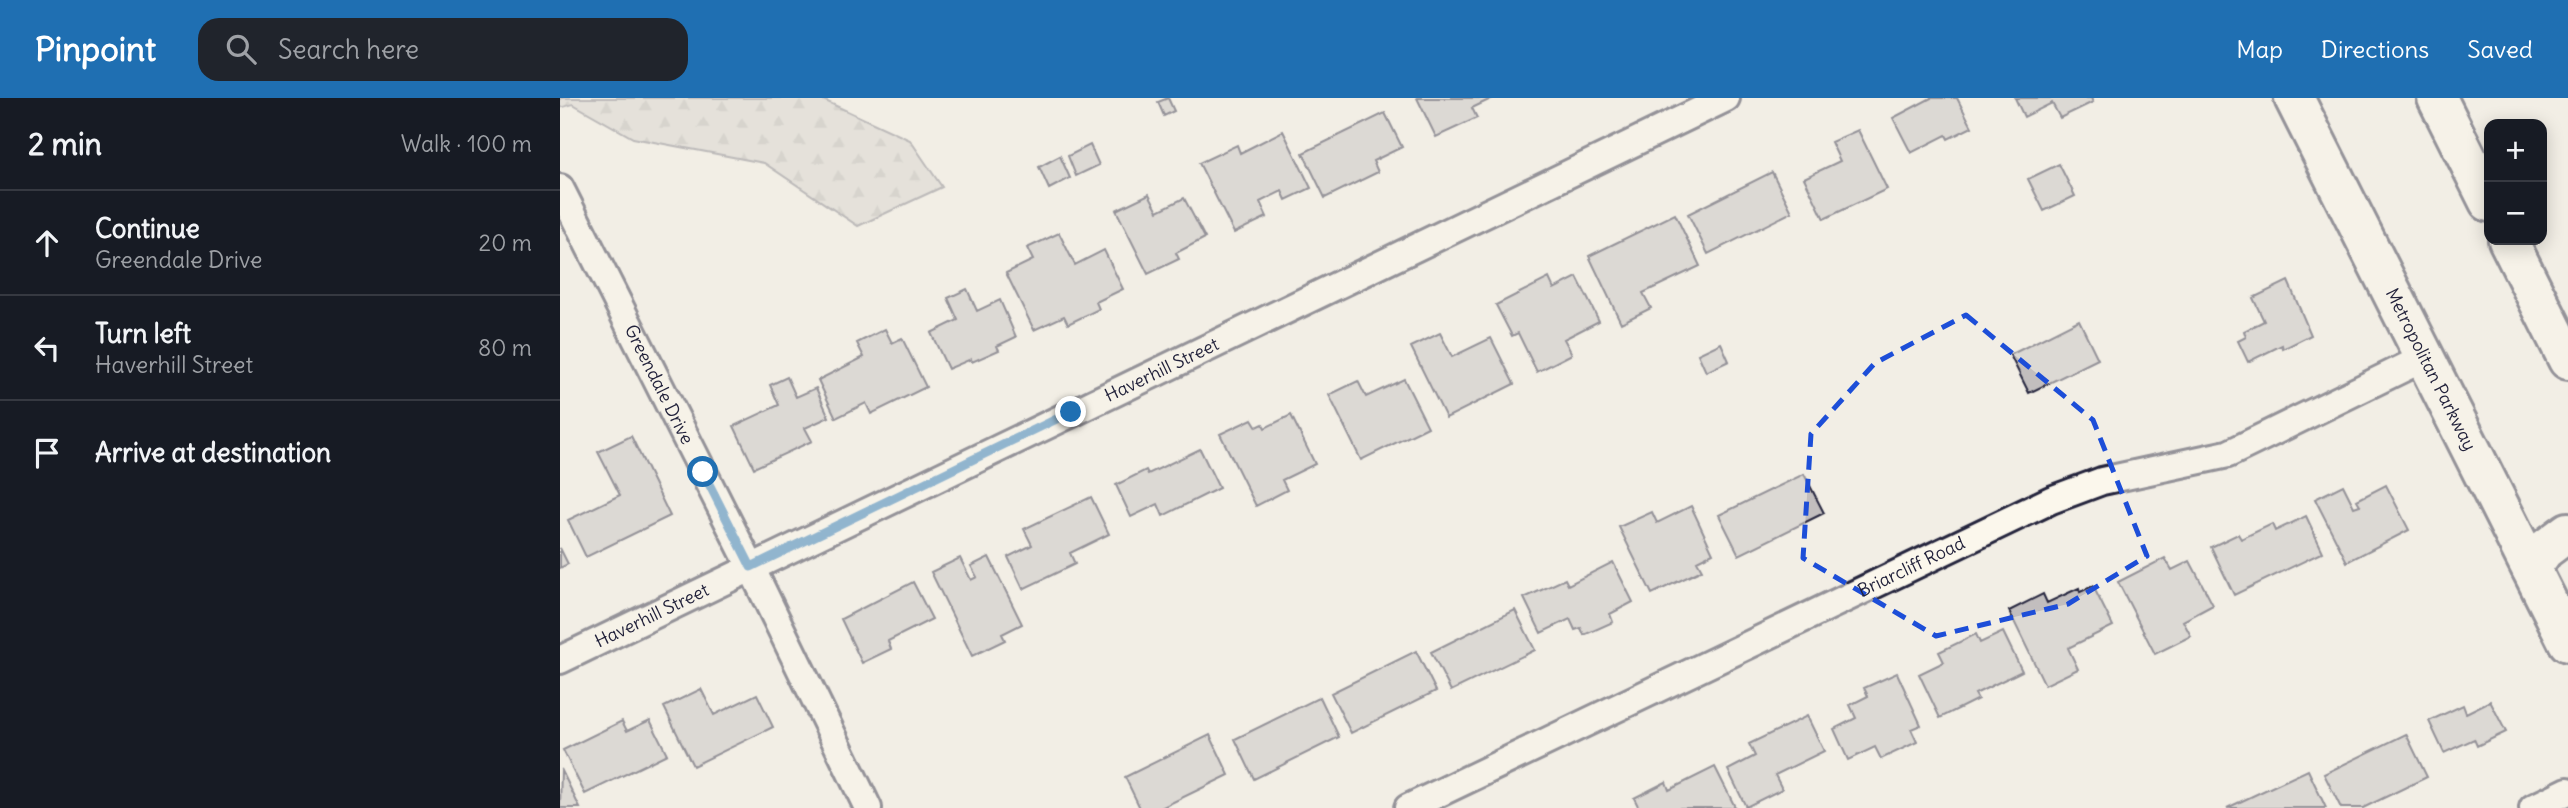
<!DOCTYPE html>
<html lang="en">
<head>
<meta charset="utf-8">
<style>
	body { margin:0; font-family:Delius,sans-serif; background:#20242c; color:#f1f3f6 }
	.controls { position:absolute; right:21px; top:21px; display:grid; overflow:hidden; border-radius:14px; box-shadow:0 4px 18px #0003 }
	.controls button { width:63px; height:63px; display:grid; place-items:center; padding:0; border:0; border-bottom:2px solid #363941; background:#171b24; color:#f1f3f6; font:35px sans-serif }
	.stop { position:absolute; width:21px; height:21px; margin:-16px; border:5px solid #1f6fb2; border-radius:50%; background:#fff }
	.stop.end { background:#1f6fb2; border-color:#fff; box-shadow:0 2px 7px #0008 }
	.list { margin:0; padding:0; list-style:none }
	h2 { display:flex; justify-content:space-between; align-items:center; height:91px; margin:0; padding:0 28px; font-size:30px }
	h2 small { font-size:23px; font-weight:400; color:#9ea1a6 }
	.list li { display:grid; grid-template-columns:46px 1fr auto; gap:21px; align-items:center; box-sizing:border-box; height:105px; padding:0 28px; border-top:2px solid #363941 }
	.list b { display:block; font-size:26px; white-space:nowrap }
	.list p { margin:0; font-size:23px; white-space:nowrap; color:#9ea1a6 }
	.list em { font-size:23px; font-style:normal; color:#9ea1a6 }
	.icon { flex:none; width:38px; height:38px; fill:none; stroke:currentColor; stroke-width:2; stroke-linecap:round; stroke-linejoin:round }
	.map { position:relative; flex:none; width:2008px; height:710px; overflow:hidden }
	header { display:flex; align-items:center; gap:42px; box-sizing:border-box; height:98px; padding:0 35px; background:#1f6fb2; color:#fff }
	header strong { font-size:33px }
	nav { display:flex; gap:38px; margin-inline-start:auto; font-size:24px }
	.search { width:490px; height:63px; background:#20242c; display:flex; align-items:center; gap:18px; box-sizing:border-box; padding:0 24px; border-radius:21px; color:#9ea1a6; font-size:26px }
	main { display:flex }
	aside { flex:1; background:#171b24 }
	.map>svg:first-child { display:block }
	.forest { fill:url(#forest-firs); stroke:#7b7a84; stroke-width:2 }
	.building { fill:#c2bebe; stroke:#22223b; stroke-width:2 }
	.lines { fill:none; stroke-linecap:round; stroke-linejoin:round }
	.minor-casing { stroke:#22223b; stroke-width:32 }
	.primary-casing { stroke:#22223b; stroke-width:44 }
	.minor { stroke:#fbf7ec; stroke-width:26 }
	.primary { stroke:#fbf7ec; stroke-width:38 }
	.route { stroke:#1f6fb2; stroke-width:9 }
	.marked { fill:none; stroke:#1d4ed8; stroke-width:5; stroke-dasharray:14 9; stroke-linejoin:round }
	.labels { text-anchor:middle; stroke-width:7; stroke-linejoin:round; paint-order:stroke }
	.street-label { font-size:18px; fill:#22223b; stroke:#fbf7ec }
</style>
</head>
<body>
<header>
<strong>Pinpoint</strong>
<div class="search"><svg class="icon" aria-label="search" viewBox="0 0 24 24"><circle cx="10" cy="10" r="6"/><path d="M15 15l6 6"/></svg>Search here</div>
<nav><a>Map</a><a>Directions</a><a>Saved</a></nav>
</header>
<main>
<aside>
<h2>2 min<small>Walk · 100 m</small></h2>
<ul class="list">
<li><svg class="icon" aria-label="ahead" viewBox="0 0 24 24"><path d="M12 20V5M6 11l6-6 6 6"/></svg><div><b>Continue</b><p>Greendale Drive</p></div><em>20 m</em></li>
<li><svg class="icon" aria-label="left" viewBox="0 0 24 24"><path d="M17 20v-9H6M10 6l-5 5 5 5"/></svg><div><b>Turn left</b><p>Haverhill Street</p></div><em>80 m</em></li>
<li><svg class="icon" aria-label="arrive" viewBox="0 0 24 24"><path d="M6 21V4h12l-3 4 3 4H6"/></svg><div><b>Arrive at destination</b></div></li>
</ul>
</aside>
<div class="map">
<svg width="2008" height="710" viewBox="0 0 2008 710">
	<defs>
		<pattern id="forest-firs" width="22" height="20" patternUnits="userSpaceOnUse" patternTransform="scale(1.75)"><rect width="22" height="20" fill="#d4d1cc"/><path d="M5 1l3.5 6h-7zM16 11l3.5 6h-7z" fill="#b6b3b0"/></pattern>
	</defs>
	<rect width="100%" height="100%" fill="#f2eee5"/>
	<filter id="ink" filterUnits="userSpaceOnUse"><feTurbulence type="fractalNoise" baseFrequency=".0143" numOctaves="2"/><feDisplacementMap in="SourceGraphic" scale="14" xChannelSelector="R" yChannelSelector="G"/><feConvolveMatrix kernelMatrix="1 2 1 2 8 2 1 2 1" color-interpolation-filters="sRGB"/></filter>
	<g filter="url(#ink)">
		<path class="forest" d="M0 0H259L350 42 382 89 298 128 204 65 73 40 13 6 0 10Z"/>
		<path class="building" d="M608 0 614 13 604 18 598 4Z
			M857 0H933L912 10 917 20 876 39Z
			M1371 0H1397L1412 29 1388 41 1386 37 1351 55 1333 20Z
			M1455 0H1531L1533 4 1500 20 1492 5 1464 19Z
			M825 15 842 49 813 63 818 74 765 100 743 55Z
			M1298 32 1327 91 1264 121 1244 80 1280 63 1271 44Z
			M723 33 751 90 726 102 722 93 700 104 707 119 674 135 639 65 677 47 680 55Z
			M530 47 539 67 516 78 508 58Z
			M500 58 510 80 489 91 479 69Z
			M1499 66 1515 98 1484 113 1468 81Z
			M1212 74 1232 114 1148 156 1128 116Z
			M589 96 598 113 624 100 645 140 616 155 619 161 588 176 556 112Z
			M1115 116 1140 168 1083 195 1091 210 1061 225 1029 158Z
			M499 135 515 167 544 152 563 191 536 204 539 211 508 226 504 218 474 232 446 175 473 162 467 150Z
			M1017 179 1039 223 1004 241 1012 256 977 274 958 235 952 238 936 207 989 180 994 191Z
			M1728 183 1751 237 1723 251 1722 247 1688 264 1678 243 1686 239 1684 233 1704 223 1693 200Z
			M407 191 417 213 440 202 456 239 437 248 439 252 412 264 411 261 388 271 371 235 398 222 388 200Z
			M1519 222 1538 261 1469 295 1450 257Z
			M325 231 332 245 342 240 366 289 311 316 306 305 276 320 258 282 304 259 297 245Z
			M880 235 892 259 931 240 954 286 886 320 851 249Z
			M1161 245 1169 263 1146 274 1138 256Z
			M227 279 236 299 256 290 269 319 245 330 252 343 194 370 174 328 219 307 210 287Z
			M844 281 868 329 801 362 769 297 798 283 806 299Z
			M731 317 755 366 722 382 727 392 696 408 660 336 692 321 697 329 703 326 705 330Z
			M71 338 110 418 26 459 8 422 60 397 38 354Z
			M640 351 659 390 603 418 598 406 571 419 556 387 586 372 588 376Z
			M1244 376 1264 415 1179 457 1159 417Z
			M1783 387 1794 409 1800 407 1797 402 1826 387 1849 432 1787 464 1755 401Z
			M531 399 549 436 510 455 515 466 463 491 448 459 472 447 464 431Z
			M1131 408 1153 455 1137 463 1142 472 1092 496 1059 429 1092 414 1097 425Z
			M1746 418 1763 454 1674 497 1651 449 1678 436 1681 441 1712 426 1715 433Z
			M0 450 8 466 0 470Z
			M429 459 462 526 442 536 445 542 412 558 371 474 400 460 411 482 417 479 411 468Z
			M1605 460 1612 472 1630 463 1653 507 1623 523 1631 538 1595 556 1558 484Z
			M1053 464 1073 504 1050 516 1053 524 1024 537 1021 530 1015 532 1010 521 981 535 964 500 1005 481 1008 487Z
			M353 484 372 521 328 543 331 551 302 565 281 521Z
			M1533 488 1553 528 1508 550 1518 571 1485 587 1449 513 1483 496 1487 505 1519 490 1520 494Z
			M955 512 975 552 891 593 871 554Z
			M1443 534 1462 573 1415 596 1418 601 1380 620 1359 576 1384 564 1379 554 1416 536 1420 545Z
			M856 553 876 593 791 635 771 595Z
			M1337 575 1361 627 1351 631 1357 644 1321 661 1315 649 1288 662 1274 631 1296 620 1290 607 1308 598 1304 590Z
			M141 591 154 617 197 596 213 629 133 668 104 609Z
			M760 599 779 639 694 681 675 641Z
			M1930 603 1946 634 1917 648 1914 641 1884 655 1869 623 1903 607 1906 615Z
			M1247 618 1264 653 1215 677 1222 691 1186 709 1168 672 1195 658 1189 646Z
			M90 622 107 656 25 696 3 652 62 623 67 633Z
			M1846 636 1867 679 1803 710H1781L1764 676Z
			M650 637 669 677 601 710H580L565 679Z
			M1155 669 1175 709 1172 710H1079L1074 700 1106 684 1109 692Z
			M1 671 20 710H0Z
			M1748 672 1766 710H1667Z"/>
		<g class="lines">
			<g class="minor-casing">
				<g id="minor">
					<path id="s1" d="M0 90 191 469 308 710"/>
					<path id="s2" d="M0 562 1166 0"/>
					<path id="s3" d="M848 710 1491 402 1542 383 1668 356 1866 259"/>
					<path d="M1973 710 2008 693"/>
				</g>
			</g>
			<g class="primary-casing">
				<g id="primary">
					<path id="s4" d="M1734 0 2008 544"/>
					<path d="M1877 0 1929 104"/>
					<path d="M1948 142 2008 262"/>
					<path d="M1971 470 1984 452 2008 434"/>
				</g>
			</g>
			<use href="#minor" class="minor"/>
			<use href="#primary" class="primary"/>
		</g>
	</g>
	<g class="lines" filter="url(#ink)">
		<path class="route" d="M143 374 191 469 511 314"/>
	</g>
	<path d="M0 0H2008V710H0ZM1406 217 1533 322 1587 458 1508 506 1376 538 1243 460 1251 336 1315 265Z" fill="#f2eee5" fill-opacity=".55" fill-rule="evenodd"/>
	<path class="marked" d="M1406 217 1533 322 1587 458 1508 506 1376 538 1243 460 1251 336 1315 265Z"/>
	<g class="labels">
		<g class="street-label">
			<text dy="6" stroke="none"><textPath href="#s2" startOffset="668">Haverhill Street</textPath></text>
			<text dy="6" stroke="none"><textPath href="#s4" startOffset="304">Metropolitan Parkway</textPath></text>
			<text dy="6" stroke="none"><textPath href="#s1" startOffset="220">Greendale Drive</textPath></text>
			<text dy="6" stroke="none"><textPath href="#s3" startOffset="558">Briarcliff Road</textPath></text>
			<text dy="6" stroke="none"><textPath href="#s2" startOffset="102">Haverhill Street</textPath></text>
		</g>
	</g>
</svg>
<div class="controls">
<button>+</button>
<button>−</button>
</div>
<div class="stop" style="left:143px;top:374px"></div>
<div class="stop end" style="left:511px;top:314px"></div>
</div>
</main>
</body>
</html>
